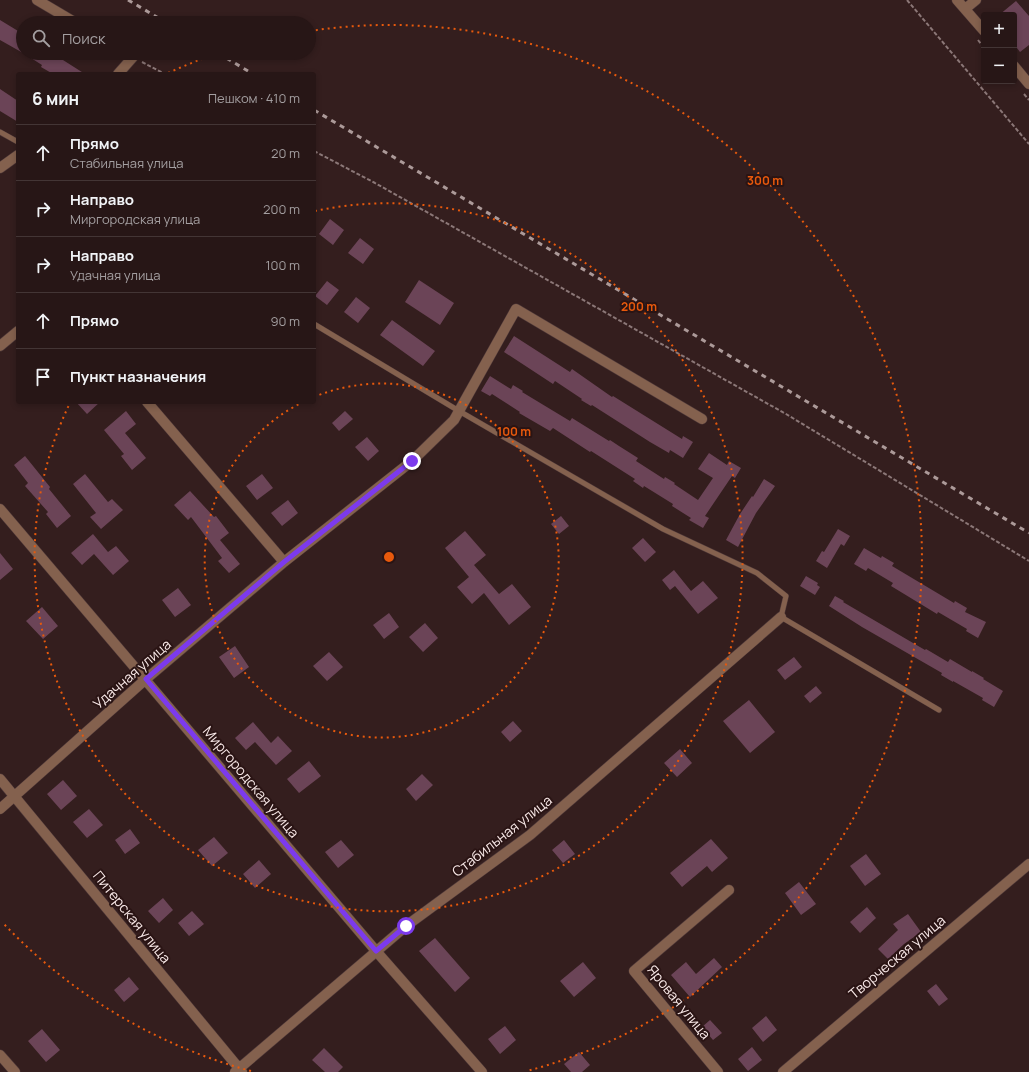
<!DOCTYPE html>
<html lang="ru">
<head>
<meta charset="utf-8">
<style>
	body { margin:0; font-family:Manrope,sans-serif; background:#2f1f1f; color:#f1f3f6 }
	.controls { position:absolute; right:12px; top:12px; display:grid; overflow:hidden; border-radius:4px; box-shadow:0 2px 6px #0003 }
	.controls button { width:36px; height:36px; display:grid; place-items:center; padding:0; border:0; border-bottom:1px solid #433535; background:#271616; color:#f1f3f6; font:20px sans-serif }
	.stop { position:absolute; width:12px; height:12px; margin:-9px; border:3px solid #7c3aed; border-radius:50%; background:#fff }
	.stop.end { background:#7c3aed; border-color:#fff; box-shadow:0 1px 4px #0008 }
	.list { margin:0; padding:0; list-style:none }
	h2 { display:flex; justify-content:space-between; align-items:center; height:52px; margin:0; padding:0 16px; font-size:17px }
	h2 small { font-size:13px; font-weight:400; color:#a49fa1 }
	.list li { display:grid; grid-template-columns:26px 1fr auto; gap:12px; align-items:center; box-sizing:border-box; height:56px; padding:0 16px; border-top:1px solid #433535 }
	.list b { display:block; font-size:15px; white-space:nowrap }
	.list p { margin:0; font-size:13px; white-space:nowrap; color:#a49fa1 }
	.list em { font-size:13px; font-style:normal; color:#a49fa1 }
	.icon { flex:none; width:22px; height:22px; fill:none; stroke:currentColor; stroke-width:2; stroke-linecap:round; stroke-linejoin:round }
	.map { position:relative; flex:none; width:1029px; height:1072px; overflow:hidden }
	.search { position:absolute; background:#271616; box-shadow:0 2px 6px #0003; left:16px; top:16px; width:300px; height:44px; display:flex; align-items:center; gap:10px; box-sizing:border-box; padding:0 14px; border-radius:22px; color:#a49fa1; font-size:15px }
	.panel { position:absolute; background:#271616; box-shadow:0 2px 6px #0003; left:16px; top:72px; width:300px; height:332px; border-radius:4px }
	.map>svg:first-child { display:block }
	.building { fill:#6b4457 }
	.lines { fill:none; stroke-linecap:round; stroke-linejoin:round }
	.service-casing { stroke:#503a3a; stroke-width:6 }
	.minor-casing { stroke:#503a3a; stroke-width:11 }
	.path { stroke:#8b7777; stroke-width:2; stroke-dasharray:4 2; stroke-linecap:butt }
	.service { stroke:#84614e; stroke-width:5 }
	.minor { stroke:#84614e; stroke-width:10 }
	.rail { stroke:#ac9a99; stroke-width:3; stroke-dasharray:5 5; stroke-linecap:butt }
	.route { stroke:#7c3aed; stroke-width:5 }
	.ring { fill:none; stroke:#e8590c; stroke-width:2; stroke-dasharray:2 4 }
	.labels { text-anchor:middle; stroke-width:4; stroke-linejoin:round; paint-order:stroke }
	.street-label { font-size:14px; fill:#f9e9e8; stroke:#2a1414 }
	.centre { fill:#e8590c; stroke:#2a1414; stroke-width:2 }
	.ring-label { font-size:12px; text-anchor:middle; font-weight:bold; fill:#e8590c; stroke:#2a1414; stroke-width:4; stroke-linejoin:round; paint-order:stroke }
</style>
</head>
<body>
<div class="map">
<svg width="1029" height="1072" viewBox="0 0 1029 1072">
	<rect width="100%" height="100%" fill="#341e1e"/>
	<path class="building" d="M1016 1 1029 16V45L1020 52 1014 44V15H999Z
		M0 20 23 34V53L0 40Z
		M23 53H52L85 74H53L41 67 42 65Z
		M0 89 18 101V122L0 111Z
		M330 219 344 230 333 245 319 234Z
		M360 238 374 249 363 264 348 253Z
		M419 280 454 303 440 325 405 302Z
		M327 281 339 290 327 305 315 296Z
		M356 297 370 308 358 323 344 312Z
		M392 320 435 351 423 366 380 335Z
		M514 336 570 372 572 369 612 397 613 396 682 439 683 436 693 442 683 458 670 450 669 453 650 442 592 405 591 406 581 400 582 399 555 381 553 384 504 352Z
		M490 376 511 389 513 385 523 391 522 392 570 421 572 418 609 441 610 440 619 446 638 458 636 461 664 479 665 477 675 483 674 484 698 500 713 478 698 469 709 453 727 465 729 461 741 468 735 478 732 476 705 516 709 518 703 528 689 520 691 518 672 506 673 504 644 486 643 488 633 481 635 479 591 451 590 452 553 428 550 431 519 413 520 412 492 394 490 396 481 391Z
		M76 402H100L87 414Z
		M126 411 136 424 125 433 146 458 132 470 121 456 124 454 104 430Z
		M345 411 353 419 339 431 332 423Z
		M367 437 379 451 368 461 355 447Z
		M25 456 50 487 49 489 71 516 57 528 46 514 48 512 25 486 28 483 14 465Z
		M85 474 108 502 112 499 123 510 101 529 90 517 96 513 73 484Z
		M262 474 273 488 257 500 246 486Z
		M764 479 775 486 756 513 738 547 726 540 740 514 752 496 753 497Z
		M190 491 214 517 216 516 229 533 220 540 240 564 229 573 218 561 222 558 191 517 188 520 174 505Z
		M288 500 298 513 282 526 271 513Z
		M561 516 569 526 559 534 551 524Z
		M838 529 850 536 844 546 841 544 827 568 816 561 822 551 824 552Z
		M465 531 486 555 474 565 499 594 512 584 531 607 509 625 484 593 472 604 457 587 469 577 445 548Z
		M93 534 108 552 116 546 129 561 113 575 94 554 82 565 71 553Z
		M643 538 656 552 645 562 632 548Z
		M864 548 881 558 882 556 894 563 892 566 954 603 955 601 967 608 965 612 986 622 978 638 966 631 967 629 938 612 937 614 891 586 893 583 868 568 866 571 854 564Z
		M0 553 13 569 0 580Z
		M674 570 691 591 703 581 718 598 698 614 675 586 670 590 662 580Z
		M806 576 818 583 817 585 820 587 815 595 800 586Z
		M178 588 191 605 175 617 162 600Z
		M835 596 844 601 843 602 925 650 926 649 948 662 950 659 972 672V671L984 678 983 679 1003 691 994 707 982 700 983 698 953 681V682L941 675 942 673 862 627 829 606Z
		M42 607 58 626 43 639 26 621Z
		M389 613 399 627 384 639 373 625Z
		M425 623 438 638 423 652 409 637Z
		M235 646 249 667 234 678 219 657Z
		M329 652 343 667 327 681 313 666Z
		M794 657 802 667 785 680 777 670Z
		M816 686 822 693 810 703 804 696Z
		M749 700 775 732 750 753 723 721Z
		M513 721 522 731 510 742 501 732Z
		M253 722 271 743 278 736 292 751 276 765 255 742 246 750 235 738Z
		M680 749 692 763 677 777 664 763Z
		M309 761 321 776 299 793 287 779Z
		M422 774 433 785 416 801 406 789Z
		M63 780 77 796 61 810 47 794Z
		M89 809 103 825 87 838 73 822Z
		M130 829 140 843 125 854 115 840Z
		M214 837 228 853 212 866 198 850Z
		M711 839 728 858 712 872 707 866 682 887 670 873Z
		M341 840 354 855 338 868 325 852Z
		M564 840 575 854 563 863 552 850Z
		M866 854 881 874 865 886 850 866Z
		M259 860 271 874 255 888 243 874Z
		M799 882 816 904 801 915 785 893Z
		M163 898 173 910 159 923 148 911Z
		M867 907 876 918 860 933 850 922Z
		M192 911 204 924 189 936 178 923Z
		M908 914 921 932 904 944 888 959 878 949 898 930 893 924Z
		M435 938 470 978 455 992 419 951Z
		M714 958 722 967 690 997 671 975 686 962 696 974Z
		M583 962 596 978 574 997 560 981Z
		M129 977 139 989 124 1002 114 990Z
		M936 984 948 999 939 1006 927 991Z
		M766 1016 777 1030 763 1042 752 1028Z
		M710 1020 722 1033 713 1040 702 1027Z
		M505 1026 516 1040 500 1054 488 1039Z
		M42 1029 60 1050 46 1062 28 1041Z
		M752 1047 762 1060 748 1071 738 1059Z
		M324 1048 343 1067 338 1072H325L312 1060Z
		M579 1052 590 1065 582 1072H571L564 1064Z"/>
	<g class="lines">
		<g class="service-casing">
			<path id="service" d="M0 132 18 142
				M314 324 459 411 663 529 757 573 786 596 781 617 939 710"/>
		</g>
		<g class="minor-casing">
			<path id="minor" d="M37 0 76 23
				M957 0 984 31
				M965 9 976 0
				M1014 66 1029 84
				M118 74 133 57 126 53
				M0 168 18 155
				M0 346 18 331
				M147 402 284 562
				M0 509 376 951 482 1072
				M0 779 242 1072
				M0 809 146 679 284 562 412 461 454 420 516 309 702 419
				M0 1055 15 1072
				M235 1072 406 926 530 835 781 617
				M718 1072 634 971 729 890
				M783 1072 1029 864"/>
		</g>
		<path class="path" d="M907 0 1029 144
			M978 40 984 48
			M142 62 165 74
			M1024 94 1029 100
			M314 151 375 183 786 414 1029 561"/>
		<use href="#service" class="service"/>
		<use href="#minor" class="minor"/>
		<path class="rail" d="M128 0 167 23
			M218 53 253 74
			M314 110 1029 533"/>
	</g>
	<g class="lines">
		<path class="route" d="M406 926 376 951 146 679 284 562 412 461"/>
	</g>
	<g class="ring">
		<path d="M314 397A177 177 0 1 1 303 402"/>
		<path d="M315 211A354 354 0 1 1 69 405"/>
		<path d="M251 1071A532 532 0 0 1 3 923M168 73A532 532 0 0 1 216 54M310 31A532 532 0 0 1 527 1071"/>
	</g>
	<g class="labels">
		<g class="street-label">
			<text transform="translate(132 674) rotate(-41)" y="5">Удачная улица</text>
			<text transform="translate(251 782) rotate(50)" y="5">Миргородская улица</text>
			<text transform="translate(502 836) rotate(-38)" y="5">Стабильная улица</text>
			<text transform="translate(132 917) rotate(51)" y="5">Питерская улица</text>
			<text transform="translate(897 957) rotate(-40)" y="5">Творческая улица</text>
			<text transform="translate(679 1002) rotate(51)" y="5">Яровая улица</text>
		</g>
	</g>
	<circle cx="389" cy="557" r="6" class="centre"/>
	<g class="ring-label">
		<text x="765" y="185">300 m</text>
		<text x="639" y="311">200 m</text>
		<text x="514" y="436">100 m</text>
	</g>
</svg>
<div class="controls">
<button>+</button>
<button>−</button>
</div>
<div class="stop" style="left:406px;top:926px"></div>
<div class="stop end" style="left:412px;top:461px"></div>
<div class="search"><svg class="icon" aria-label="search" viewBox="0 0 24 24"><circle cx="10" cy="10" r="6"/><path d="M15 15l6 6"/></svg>Поиск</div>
<section class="panel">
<h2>6 мин<small>Пешком · 410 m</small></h2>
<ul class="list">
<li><svg class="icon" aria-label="ahead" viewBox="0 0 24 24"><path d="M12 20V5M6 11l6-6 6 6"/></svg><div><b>Прямо</b><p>Стабильная улица</p></div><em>20 m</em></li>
<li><svg class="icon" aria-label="right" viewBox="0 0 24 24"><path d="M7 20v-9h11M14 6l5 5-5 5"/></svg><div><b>Направо</b><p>Миргородская улица</p></div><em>200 m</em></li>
<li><svg class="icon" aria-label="right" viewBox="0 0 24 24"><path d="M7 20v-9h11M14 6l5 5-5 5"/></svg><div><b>Направо</b><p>Удачная улица</p></div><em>100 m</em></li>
<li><svg class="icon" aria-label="ahead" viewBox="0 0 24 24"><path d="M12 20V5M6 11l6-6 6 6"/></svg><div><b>Прямо</b></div><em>90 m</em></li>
<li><svg class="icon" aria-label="arrive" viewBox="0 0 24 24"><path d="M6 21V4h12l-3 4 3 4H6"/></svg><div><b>Пункт назначения</b></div></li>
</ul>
</section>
</div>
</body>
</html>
